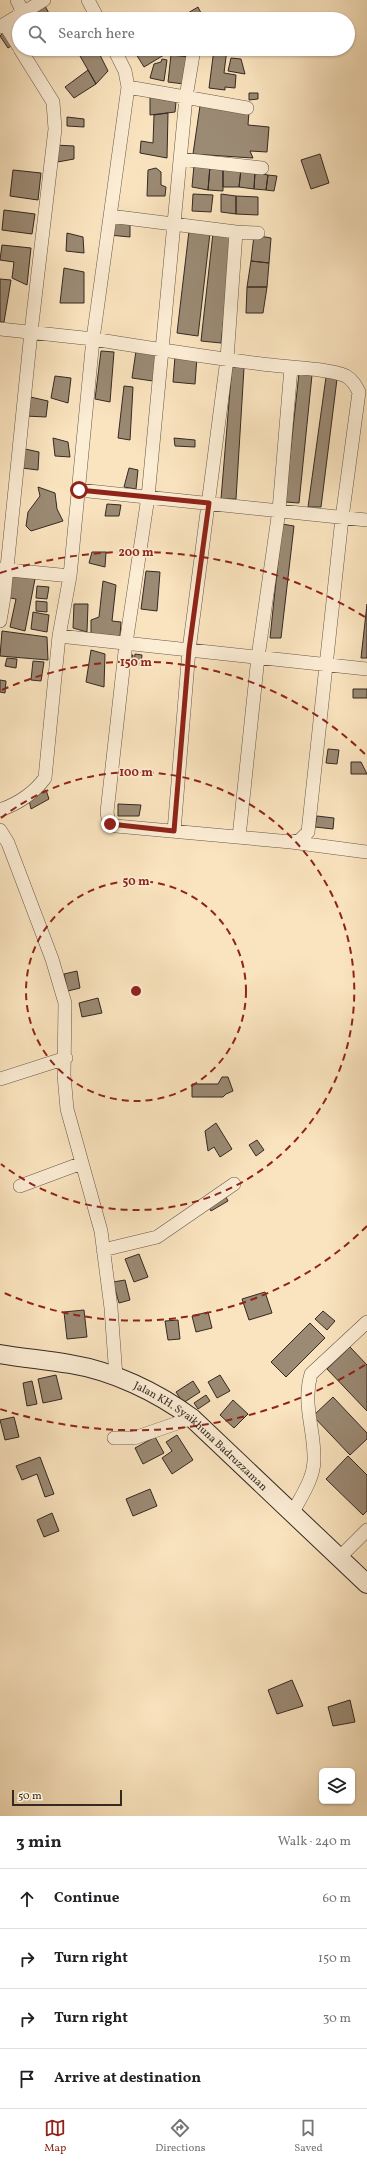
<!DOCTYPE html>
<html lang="en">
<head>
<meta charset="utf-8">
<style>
	body { margin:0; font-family:Vollkorn,serif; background:#f6f6f6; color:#202124 }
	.controls { position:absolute; right:12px; bottom:12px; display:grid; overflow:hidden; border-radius:6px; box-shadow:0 1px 3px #0004 }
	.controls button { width:36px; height:36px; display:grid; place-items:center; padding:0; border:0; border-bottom:1px solid #e0e0e0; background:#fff; color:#202124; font:20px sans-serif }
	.scale { position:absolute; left:12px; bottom:10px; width:110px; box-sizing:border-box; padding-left:4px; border:2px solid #352923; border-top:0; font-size:11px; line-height:14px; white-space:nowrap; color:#352923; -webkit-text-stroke:3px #fcedd5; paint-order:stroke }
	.stop { position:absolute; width:12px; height:12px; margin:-9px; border:3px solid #8f2418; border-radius:50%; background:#fff }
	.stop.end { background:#8f2418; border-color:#fff; box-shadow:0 1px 4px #0008 }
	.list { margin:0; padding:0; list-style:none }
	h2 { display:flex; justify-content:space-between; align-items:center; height:52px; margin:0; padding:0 16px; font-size:17px }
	h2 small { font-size:13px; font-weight:400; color:#757577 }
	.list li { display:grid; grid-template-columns:26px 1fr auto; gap:12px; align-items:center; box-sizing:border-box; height:60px; padding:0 16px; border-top:1px solid #e0e0e0 }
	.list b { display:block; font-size:15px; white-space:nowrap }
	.list em { font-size:13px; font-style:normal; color:#757577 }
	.icon { flex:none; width:22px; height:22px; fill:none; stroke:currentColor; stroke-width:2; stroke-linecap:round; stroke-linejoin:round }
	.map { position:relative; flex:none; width:367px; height:1816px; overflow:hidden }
	.search { position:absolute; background:#fff; box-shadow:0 1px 3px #0004; left:12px; right:12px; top:12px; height:44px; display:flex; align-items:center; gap:10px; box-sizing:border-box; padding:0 14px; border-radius:22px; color:#757577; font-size:15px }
	.sheet { height:292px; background:#fff }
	nav { display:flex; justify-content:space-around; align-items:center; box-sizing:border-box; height:56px; border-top:1px solid #e0e0e0; background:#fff; font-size:11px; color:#757577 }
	nav a { display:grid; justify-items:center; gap:2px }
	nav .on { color:#8f2418 }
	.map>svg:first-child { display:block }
	.building { fill:#9b8a74; stroke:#352923 }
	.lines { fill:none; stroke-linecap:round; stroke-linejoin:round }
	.minor-casing { stroke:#66584a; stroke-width:14 }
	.secondary-casing { stroke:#352923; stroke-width:20 }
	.minor { stroke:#fcedd5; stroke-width:13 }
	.secondary { stroke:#fcedd5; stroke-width:18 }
	.route { stroke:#8f2418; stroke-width:5 }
	.ring { fill:none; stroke:#8f2418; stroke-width:2; stroke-dasharray:7 5 }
	.labels { text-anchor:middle; stroke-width:3.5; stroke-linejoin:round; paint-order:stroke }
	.street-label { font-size:11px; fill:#352923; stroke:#fcedd5 }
	.centre { fill:#8f2418; stroke:#fcedd5; stroke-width:2 }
	.ring-label { font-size:12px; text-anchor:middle; font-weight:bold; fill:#8f2418; stroke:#fcedd5; stroke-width:3.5; stroke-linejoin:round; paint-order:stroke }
</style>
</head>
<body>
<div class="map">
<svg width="367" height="1816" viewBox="0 0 367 1816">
	<rect width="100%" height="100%" fill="#fae4bf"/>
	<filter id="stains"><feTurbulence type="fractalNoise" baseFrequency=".005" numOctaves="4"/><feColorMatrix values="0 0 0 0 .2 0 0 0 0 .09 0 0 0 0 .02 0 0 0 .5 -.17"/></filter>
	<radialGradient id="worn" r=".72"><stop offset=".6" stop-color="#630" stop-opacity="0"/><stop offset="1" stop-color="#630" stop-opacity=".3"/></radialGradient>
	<path class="building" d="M45 6 52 19H26Z
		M198 7 204 19H178Z
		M19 22V42L9 29Z
		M4 32 14 44 8 48 0 36Z
		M76 49H97L108 71 96 84Z
		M133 49H174L144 67Z
		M214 49H227L224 73 236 75 235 88 225 87V90L209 88Z
		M171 55 189 57 184 84 168 82Z
		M231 58 241 59 245 74 228 71Z
		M162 59 167 60 164 81 150 78 154 64 161 62Z
		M88 70 96 84 74 98 65 87Z
		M249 93H258V99L249 100Z
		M150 97 176 102 175 112 150 115Z
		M200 106 249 111 248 125 269 127 267 152 250 151 253 158 193 154Z
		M168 113 167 158 140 153 141 141 153 143 154 115Z
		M67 117 84 119V127L67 126Z
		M55 145 74 146V159L52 163Z
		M320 154 329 183 311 189 301 160Z
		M194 165 210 166 208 190 192 187Z
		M210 166 223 168V191L208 190Z
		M156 168 161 172V185L166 187 165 196H147L148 170Z
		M223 168 241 169 239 187H223Z
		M241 169 255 170 254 189 239 187Z
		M13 170 41 173 38 200 10 196Z
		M255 173 268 175 266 190 254 189Z
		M268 175 277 176 274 191 266 190Z
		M193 194 213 195 211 212 192 211Z
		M221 194 236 196V214L221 212Z
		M236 196 258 197V215L236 214Z
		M4 210 35 214 32 234 2 230Z
		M111 217 130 220V237L109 235Z
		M189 231 210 233 198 336 177 333Z
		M67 233 83 237 84 253 66 251Z
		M213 233 233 235 221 343 201 341Z
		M254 235 271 238 269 263 251 261Z
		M2 245 31 248 27 285 12 278 14 262 0 260Z
		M251 261 269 263 267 287H247Z
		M64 268 84 272V303H60Z
		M0 279 11 280 4 322H0Z
		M247 287H267L263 313H246Z
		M101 351 114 352 110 402 95 399Z
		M136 351 156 353 153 381 132 378Z
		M175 356 197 357 195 384 173 382Z
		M232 366 244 368 236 499H221Z
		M299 373 312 375 299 503 285 502Z
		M55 376 71 378 68 403 51 398Z
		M326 377 337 379 321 507H308Z
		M124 386 133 387 130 440 118 438Z
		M26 396 48 401 46 417 25 416Z
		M53 438 68 442 70 457 55 456Z
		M174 438 195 440V447L175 446Z
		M25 449 39 452 38 470 22 468Z
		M129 468 138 470 136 489 124 487Z
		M38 487 55 493 57 509 63 521 31 531 26 526 28 512 40 496Z
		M107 504 121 505 119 516H105Z
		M282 524 294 526 281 638H270Z
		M92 552H106L105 567 89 563Z
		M146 571 160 572 157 611 141 609Z
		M9 574 35 579 25 631 10 627 16 599 4 597Z
		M103 581 116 585 112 621 121 622 120 636 91 634V620L99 617Z
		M37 586 49 587 47 599 36 598Z
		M36 601 47 602V612L36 611Z
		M74 604H88L87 632 73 628Z
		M367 604V658H361Z
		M33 612 49 615 47 632 31 629Z
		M2 631 47 637 48 660 0 656Z
		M91 650 105 654 104 687 86 682Z
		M135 654 142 655 141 665 134 664Z
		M129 655H133V664H129Z
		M7 658 17 659 16 668 5 666Z
		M33 661 44 662 41 681 31 680Z
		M0 680 6 681 5 693 0 692Z
		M353 689H367V698H353Z
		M328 749 339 750 337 764 326 763Z
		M351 762H361L367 774H351Z
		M46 790 49 799 31 809 29 800Z
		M118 804 141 805 139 816H118Z
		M317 816 334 818 333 829 315 827Z
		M77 971 80 988 68 991 64 974Z
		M98 998 102 1013 82 1017 79 1003Z
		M222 1077H228L233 1091 226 1094 223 1097H192V1084H218Z
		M216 1123 232 1149 220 1157 214 1147 208 1151 205 1131Z
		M257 1140 264 1150 256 1156 249 1145Z
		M226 1197 228 1201 211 1211 208 1206Z
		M139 1254 148 1277 134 1282 125 1259Z
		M125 1280 130 1300 119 1303 113 1282Z
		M265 1292 272 1313 249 1320 242 1299Z
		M84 1310 87 1337 67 1339 64 1312Z
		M323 1311 335 1321 327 1330 315 1319Z
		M208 1312 212 1328 196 1332 192 1316Z
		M178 1320 180 1339 168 1340 165 1321Z
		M310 1323 325 1338 286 1377 271 1362Z
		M350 1347 367 1365V1411L327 1369Z
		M56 1375 62 1399 43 1403 38 1379Z
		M220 1375 230 1391 217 1398 208 1382Z
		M32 1381 37 1404 27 1406 23 1383Z
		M193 1381 200 1392 183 1403 176 1392Z
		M206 1395 210 1401 198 1409 194 1403Z
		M333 1397 367 1433V1439L350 1455 313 1416Z
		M233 1400 248 1414 234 1428 220 1415Z
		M14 1417 19 1437 5 1440 0 1420Z
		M177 1435 193 1460 172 1474 162 1458 172 1451 166 1442Z
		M155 1437 164 1453 143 1464 135 1448Z
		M348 1456 367 1475V1511L363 1515 326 1479Z
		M40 1457 54 1494 45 1497 37 1474 22 1480 16 1466Z
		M150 1489 157 1506 133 1516 126 1499Z
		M52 1513 59 1531 44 1537 37 1520Z
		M292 1680 303 1706 277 1714 268 1690Z
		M350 1700 355 1722 333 1726 328 1707Z"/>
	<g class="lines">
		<g class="minor-casing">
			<path id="minor" d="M17 0 23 13
				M88 0 98 19
				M5 25 19 47
				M0 27 44 0
				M114 49 125 71 128 87 93 339C149 348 205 357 262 364 283 367 328 368 346 376 353 380 356 386 359 392L342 518 308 832 300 840 291 842 116 826 109 824 107 812 126 643 148 497 186 97 194 49
				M128 87 247 108
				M180 159 262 168
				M110 216 236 232 258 233
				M0 329 93 339 70 576 59 636 45 778C34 793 17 804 0 810
				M79 490 367 520
				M0 569 70 576
				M0 621 4 597 31 332 55 129 53 102 20 49
				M59 636 367 669
				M0 830 8 843 52 959 65 1003 64 1075 67 1109 101 1231 111 1308 116 1377
				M174 831 189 650 227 359 236 232
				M239 837 258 657 279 510 291 368
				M291 842 367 852
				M0 1079 66 1058
				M20 1186 82 1163
				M103 1250 157 1237 234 1184
				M114 1438H134L192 1418
				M292 1514C300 1498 314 1479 314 1460 315 1430 302 1405 311 1374L367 1322
				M339 1558 367 1530"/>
		</g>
		<g class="secondary-casing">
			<g id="secondary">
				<path id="s1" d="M0 1354C23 1358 47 1360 70 1364 113 1371 157 1392 192 1418L367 1584"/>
			</g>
		</g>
		<use href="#minor" class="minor"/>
		<use href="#secondary" class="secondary"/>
	</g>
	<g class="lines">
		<path class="route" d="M79 490 209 503 189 650 174 831 110 824"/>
	</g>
	<g class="ring">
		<circle cx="136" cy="991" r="110"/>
		<path d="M1 818A219 219 0 1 1 1 1164"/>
		<path d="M367 1226A329 329 0 0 1 2 1292M2 690A329 329 0 0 1 367 756"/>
		<path d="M365 1365A439 439 0 0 1 0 1409M0 573A439 439 0 0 1 365 617"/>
	</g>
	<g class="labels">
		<g class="street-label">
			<text dy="4" stroke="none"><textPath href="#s1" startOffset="223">Jalan KH. Syaikhuna Badruzzaman</textPath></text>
		</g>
	</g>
	<circle cx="136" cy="991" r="6" class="centre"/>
	<g class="ring-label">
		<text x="136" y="556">200 m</text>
		<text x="136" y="666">150 m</text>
		<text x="136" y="776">100 m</text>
		<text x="136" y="885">50 m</text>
	</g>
	<rect width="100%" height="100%" filter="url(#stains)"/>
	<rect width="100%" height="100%" fill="url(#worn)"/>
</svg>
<div class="controls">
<button><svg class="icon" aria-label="layers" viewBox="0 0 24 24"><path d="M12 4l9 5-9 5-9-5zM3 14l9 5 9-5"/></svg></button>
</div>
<div class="scale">50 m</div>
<div class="stop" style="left:79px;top:490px"></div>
<div class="stop end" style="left:110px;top:824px"></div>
<div class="search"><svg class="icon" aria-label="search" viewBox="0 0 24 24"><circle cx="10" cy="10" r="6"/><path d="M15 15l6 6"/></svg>Search here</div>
</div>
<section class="sheet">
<h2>3 min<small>Walk · 240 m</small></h2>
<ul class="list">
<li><svg class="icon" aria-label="ahead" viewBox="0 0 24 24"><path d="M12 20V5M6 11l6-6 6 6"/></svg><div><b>Continue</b></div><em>60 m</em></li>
<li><svg class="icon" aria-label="right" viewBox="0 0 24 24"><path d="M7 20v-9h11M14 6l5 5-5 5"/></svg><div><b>Turn right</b></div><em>150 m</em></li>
<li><svg class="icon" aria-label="right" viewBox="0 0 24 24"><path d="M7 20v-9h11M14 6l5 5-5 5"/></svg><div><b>Turn right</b></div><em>30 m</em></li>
<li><svg class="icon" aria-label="arrive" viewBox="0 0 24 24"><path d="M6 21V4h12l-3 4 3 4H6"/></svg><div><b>Arrive at destination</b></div></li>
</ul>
</section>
<nav>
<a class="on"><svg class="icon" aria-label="map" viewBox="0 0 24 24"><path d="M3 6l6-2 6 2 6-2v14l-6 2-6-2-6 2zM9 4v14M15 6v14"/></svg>Map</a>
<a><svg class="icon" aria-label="directions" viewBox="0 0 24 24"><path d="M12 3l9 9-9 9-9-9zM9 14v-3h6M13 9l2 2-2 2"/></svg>Directions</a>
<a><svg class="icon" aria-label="saved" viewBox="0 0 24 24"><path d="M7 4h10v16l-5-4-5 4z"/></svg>Saved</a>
</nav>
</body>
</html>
